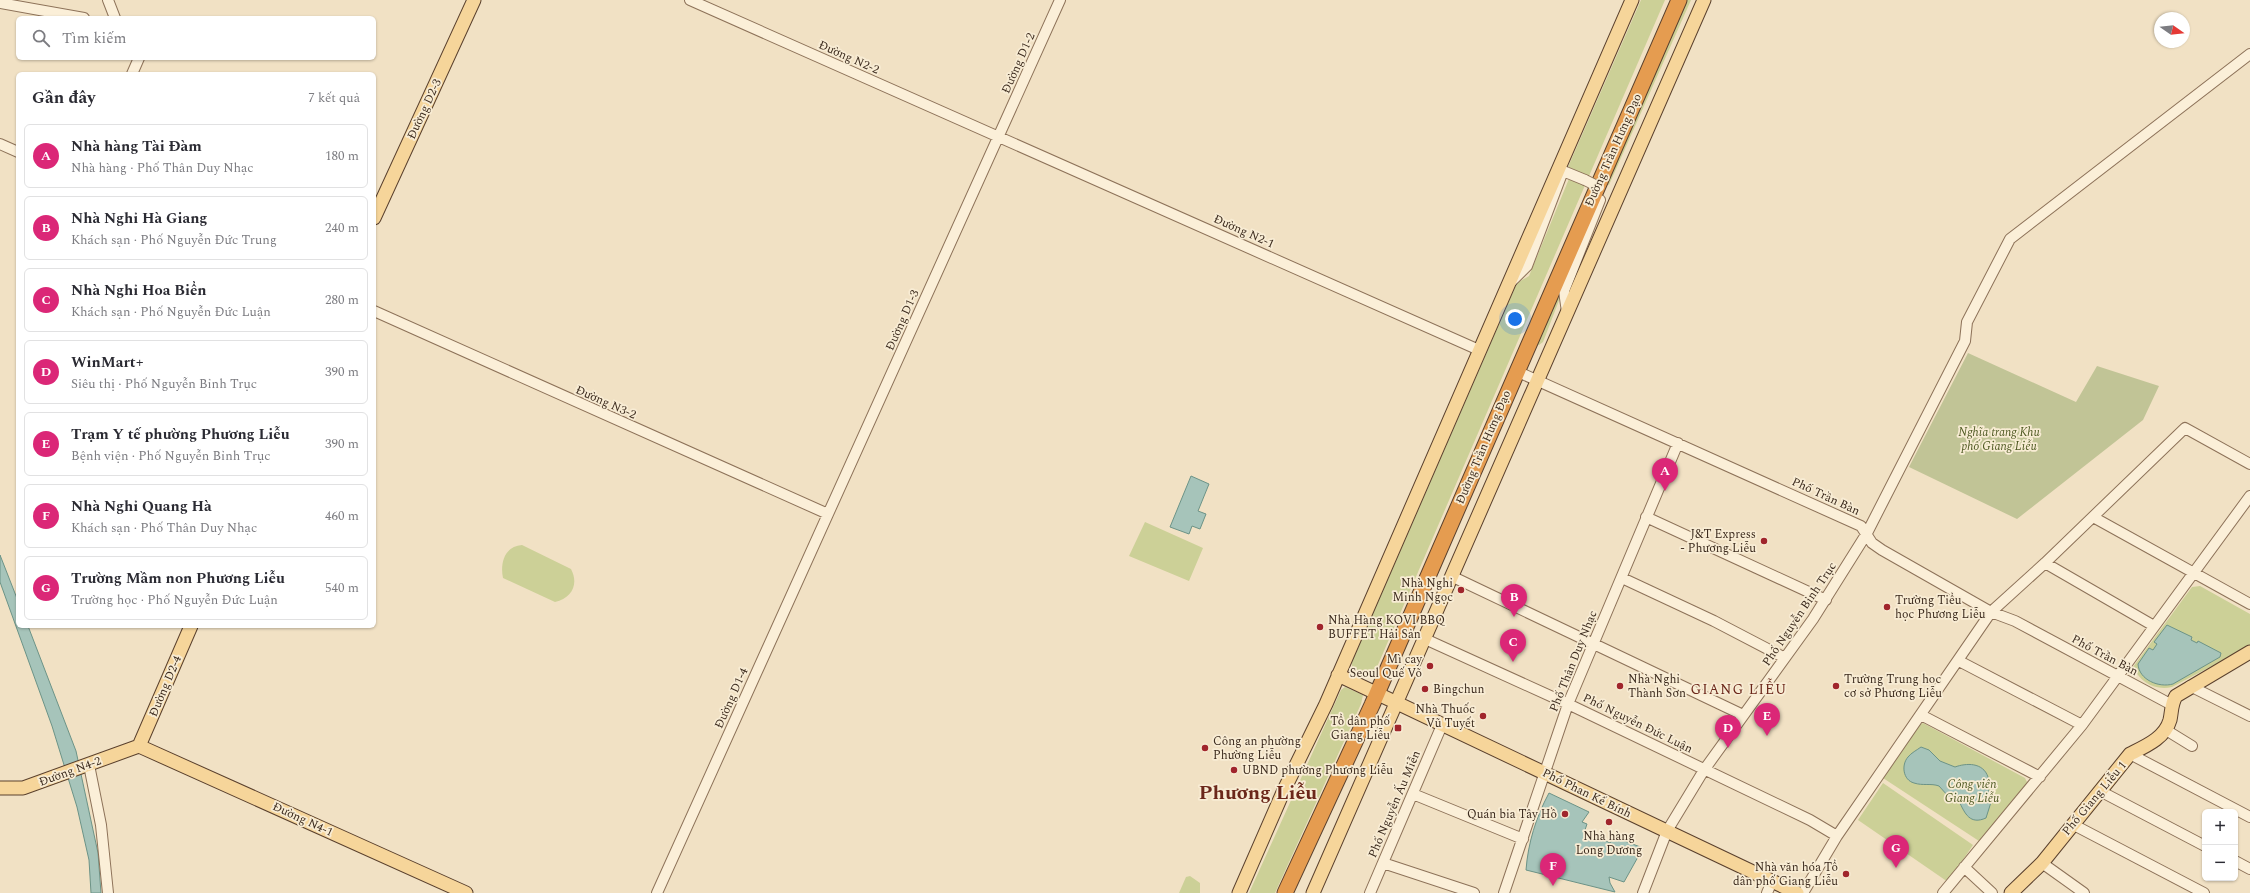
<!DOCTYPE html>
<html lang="vi">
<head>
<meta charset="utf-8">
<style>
	body { margin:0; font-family:Spectral,serif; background:#f2f2f3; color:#2b2b33 }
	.controls { position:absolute; right:12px; bottom:12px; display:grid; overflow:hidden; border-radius:6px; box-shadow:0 1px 3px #0004 }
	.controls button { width:36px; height:36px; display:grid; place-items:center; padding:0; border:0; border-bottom:1px solid #e1e1e2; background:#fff; color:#2b2b33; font:20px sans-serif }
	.compass { position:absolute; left:2154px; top:12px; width:36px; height:36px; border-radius:50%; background:#fff; box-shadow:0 1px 3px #0004; rotate:104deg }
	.you { position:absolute; left:1515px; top:319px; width:14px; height:14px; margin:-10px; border:3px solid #fff; border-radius:50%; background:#1a73e8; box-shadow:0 0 0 6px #1a73e833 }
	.badge { display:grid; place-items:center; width:26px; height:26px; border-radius:50%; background:#db2777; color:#fff; font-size:13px; font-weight:700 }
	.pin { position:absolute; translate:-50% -33px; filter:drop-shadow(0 1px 2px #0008) }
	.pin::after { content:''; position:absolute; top:21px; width:14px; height:12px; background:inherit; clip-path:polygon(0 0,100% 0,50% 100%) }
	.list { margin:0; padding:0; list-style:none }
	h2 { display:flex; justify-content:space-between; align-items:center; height:52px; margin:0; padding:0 16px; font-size:17px }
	h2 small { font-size:13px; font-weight:400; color:#7c7c81 }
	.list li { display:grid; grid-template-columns:26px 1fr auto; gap:12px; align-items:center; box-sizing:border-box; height:64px; margin:0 8px 8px; padding:0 8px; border:1px solid #e1e1e2; border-radius:6px }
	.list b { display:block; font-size:15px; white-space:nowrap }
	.list p { margin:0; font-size:13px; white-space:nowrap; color:#7c7c81 }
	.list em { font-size:13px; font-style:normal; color:#7c7c81 }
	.icon { flex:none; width:22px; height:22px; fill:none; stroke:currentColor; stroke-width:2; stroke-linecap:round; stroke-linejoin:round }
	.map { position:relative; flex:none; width:2250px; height:893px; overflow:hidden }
	.search { position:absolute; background:#fff; box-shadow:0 1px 3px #0004; left:16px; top:16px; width:360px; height:44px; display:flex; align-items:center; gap:10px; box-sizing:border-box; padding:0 14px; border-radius:6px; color:#7c7c81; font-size:15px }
	.panel { position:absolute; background:#fff; box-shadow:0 1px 3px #0004; left:16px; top:72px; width:360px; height:556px; border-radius:6px }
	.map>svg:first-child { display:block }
	.green { fill:#ccd097 }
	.cemetery { fill:#c1c496 }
	.water { fill:#a6c4ba; stroke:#6c9387 }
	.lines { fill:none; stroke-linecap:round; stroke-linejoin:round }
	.minor-casing { stroke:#8d7259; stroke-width:12 }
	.major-casing { stroke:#5a402d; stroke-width:15 }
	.highway-casing { stroke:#5a402d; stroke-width:17 }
	.minor { stroke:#fbefd8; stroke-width:10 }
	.major { stroke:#f6d59a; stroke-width:13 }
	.highway { stroke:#e59c50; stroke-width:15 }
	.minor-bridge-casing { stroke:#8d7259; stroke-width:12; stroke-linecap:butt }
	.minor-bridge { stroke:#fbefd8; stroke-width:10 }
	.poi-dot { fill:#a0252c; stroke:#f8ecd4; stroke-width:1.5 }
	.labels { text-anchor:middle; stroke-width:3.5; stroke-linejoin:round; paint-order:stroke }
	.street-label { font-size:12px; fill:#3c2b1e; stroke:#f8ecd4 }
	.park-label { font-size:12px; font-style:italic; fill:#4f5a23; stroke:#f8ecd4 }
	.poi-label { font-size:12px; fill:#3c2b1e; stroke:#f8ecd4; text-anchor:end }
	.quarter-label { font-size:14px; letter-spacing:1px; fill:#6b271a; stroke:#f8ecd4 }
	.town-label { font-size:20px; font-weight:bold; fill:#6b271a; stroke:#f8ecd4 }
</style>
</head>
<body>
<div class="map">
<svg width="2250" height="893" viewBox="0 0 2250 893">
	<rect width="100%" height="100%" fill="#f1e1c4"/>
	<path class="green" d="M1641 0H1665L1374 674H1360L1352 666V662L1517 283 1529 276 1573 169 1568 167Z
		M1686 0H1691L1609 185 1604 183Z
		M1556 297 1560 298 1543 342 1539 345 1535 344Z
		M1145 522 1203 548 1189 581 1129 556Z
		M522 545 571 569C579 584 572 598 555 602L503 578C500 564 504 546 522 545Z
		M2200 586 2250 614V646L2172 687C2155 691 2140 682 2133 667L2192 587Z
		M1345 687 1363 695 1361 704 1275 893H1249L1341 690Z
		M1923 723 2025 778 2027 782 2026 787 1979 841 1883 778 1919 725Z
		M1883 783 1973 845 1948 882 1858 820Z
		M1190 876 1200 883V893H1179L1186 877Z"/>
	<path class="cemetery" d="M1968 353 2076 402 2097 366 2159 386 2143 420 2017 519 1909 467Z"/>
	<path class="water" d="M1191 476 1209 484 1198 511 1206 514 1200 529 1192 526 1189 534 1170 527Z
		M0 555 18 601V626H28L76 751 98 853 101 893H91L89 860 77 807 52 726 0 582Z
		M2167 625 2192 637 2191 640 2197 643 2198 641 2221 653 2220 657 2173 684C2159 688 2139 680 2138 664L2149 648 2153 650 2157 644 2154 642Z
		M1921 747 1929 750 1940 761 1955 767C1966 763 1983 762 1988 777 1990 787 1986 788 1992 799L1986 818C1970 825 1965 814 1959 801L1948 796 1939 786C1931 783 1923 786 1914 783 1903 780 1901 765 1908 757 1911 753 1917 750 1921 747Z
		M1549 793 1589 812 1582 822 1587 824 1585 830 1610 843 1614 837 1643 848 1624 882 1609 877 1610 883 1615 892 1526 870C1528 843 1536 817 1549 793Z"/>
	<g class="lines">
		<g class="minor-casing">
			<path id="minor" d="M108 0 115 18
				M690 0 1479 350
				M0 3 84 18
				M132 74 139 58
				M0 144 18 152
				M1512 281 1527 266 1563 171 1585 180
				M374 311 828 514
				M1567 312 1564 291 1600 200
				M1516 371 1861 526 1872 543 1882 550 1991 612 2015 621 2172 705
				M1646 517 1826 600
				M2093 517 2250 604
				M2045 563 2154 626
				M1451 576 1743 715
				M1622 578 1714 621 1785 658
				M1425 639 1568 704 1810 820 1837 836
				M1959 661 2082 725
				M2190 686 2250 716
				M1921 715 2040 777
				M2166 730 2192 746
				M2130 754 2250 817
				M89 765 101 825 108 893
				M2100 791 2205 846
				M1413 794 1523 839
				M2072 824 2204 893
				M2235 861 2250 869
				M1383 863 1474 893
				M2042 863 2084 893
				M1964 867 1992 893
				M657 893 1060 0
				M1370 893 1442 725
				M1504 893 1568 704 1678 443
				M1643 893 1667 831 1704 770 1813 619 1867 533 1965 341 1967 322 2010 239 2250 54
				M1767 893 1772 881
				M1803 893 1837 836 1991 612 2045 563 2185 428 2250 464
				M1943 893 2082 725 2250 496"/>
		</g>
		<g class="major-casing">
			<path id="major" d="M374 218 474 0
				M1338 675 1797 893
				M139 746 466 893
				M139 746 191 626
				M0 788H23L139 746
				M1239 893 1284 790 1326 704 1632 0
				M1313 893 1704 0
				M2011 893 2042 863 2130 754C2146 746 2165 738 2170 720 2172 711 2171 704 2176 696L2250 652"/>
		</g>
		<g class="highway-casing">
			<path id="highway" d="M1285 893 1372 705 1679 0"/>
		</g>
		<use href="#minor" class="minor"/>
		<use href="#major" class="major"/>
		<use href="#highway" class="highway"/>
		<g class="minor-bridge-casing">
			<path id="minor-bridge" d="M1585 180 1599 187"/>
		</g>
		<use href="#minor-bridge" class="minor-bridge"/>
	</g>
	<g class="poi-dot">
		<circle cx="1764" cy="541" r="4"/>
		<circle cx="1461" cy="590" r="4"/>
		<circle cx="1887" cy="607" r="4"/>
		<circle cx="1320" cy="627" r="4"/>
		<circle cx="1430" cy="666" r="4"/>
		<circle cx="1620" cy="686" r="4"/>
		<circle cx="1836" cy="686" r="4"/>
		<circle cx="1425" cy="689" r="4"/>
		<circle cx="1483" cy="716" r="4"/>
		<rect x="1394" y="724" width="8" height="8" rx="2"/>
		<circle cx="1205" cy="748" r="4"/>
		<circle cx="1234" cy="770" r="4"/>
		<circle cx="1565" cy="814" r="4"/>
		<circle cx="1609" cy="822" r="4"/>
		<circle cx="1846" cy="874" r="4"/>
	</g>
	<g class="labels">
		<g class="street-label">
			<text transform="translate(849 57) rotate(24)" y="4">Đường N2-2</text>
			<text transform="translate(1018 63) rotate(-66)" y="4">Đường D1-2</text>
			<text transform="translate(424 109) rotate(-65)" y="4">Đường D2-3</text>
			<text transform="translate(1613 150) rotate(-66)" y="4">Đường Trần Hưng Đạo</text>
			<text transform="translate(1244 231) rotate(24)" y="4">Đường N2-1</text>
			<text transform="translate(902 320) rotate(-66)" y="4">Đường D1-3</text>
			<text transform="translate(606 402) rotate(24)" y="4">Đường N3-2</text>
			<text transform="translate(1483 447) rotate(-67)" y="4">Đường Trần Hưng Đạo</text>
			<text transform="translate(1826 496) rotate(25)" y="4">Phố Trần Bàn</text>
			<text transform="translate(1799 614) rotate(-56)" y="4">Phố Nguyễn Bỉnh Trục</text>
			<text transform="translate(2105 655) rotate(28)" y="4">Phố Trần Bàn</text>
			<text transform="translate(1573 661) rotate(-68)" y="4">Phố Thân Duy Nhạc</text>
			<text transform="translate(165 686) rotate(-67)" y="4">Đường D2-4</text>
			<text transform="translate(731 698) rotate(-66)" y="4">Đường D1-4</text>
			<text transform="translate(1638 723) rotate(26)" y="4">Phố Nguyễn Đức Luận</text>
			<text transform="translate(70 771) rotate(-20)" y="4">Đường N4-2</text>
			<text transform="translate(1587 793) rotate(26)" y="4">Phố Phan Kế Bính</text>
			<text transform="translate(2094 798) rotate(-50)" y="4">Phố Giang Liễu 1</text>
			<text transform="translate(1394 804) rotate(-67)" y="4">Phố Nguyễn Ấu Miễn</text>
			<text transform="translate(303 819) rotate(25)" y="4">Đường N4-1</text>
		</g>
		<g class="park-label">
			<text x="1999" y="436">Nghĩa trang Khu<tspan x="1999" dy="14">phố Giang Liễu</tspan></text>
			<text x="1972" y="788">Công viên<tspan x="1972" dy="14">Giang Liễu</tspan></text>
		</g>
		<g class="poi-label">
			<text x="1756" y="538">J&amp;T Express<tspan x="1756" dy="14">- Phương Liễu</tspan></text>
			<text x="1453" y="587">Nhà Nghỉ<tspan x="1453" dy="14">Minh Ngọc</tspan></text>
			<text x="1895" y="604" text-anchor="start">Trường Tiểu<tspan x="1895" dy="14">học Phương Liễu</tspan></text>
			<text x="1328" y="624" text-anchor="start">Nhà Hàng KOVI BBQ<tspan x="1328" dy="14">BUFFET Hải Sản</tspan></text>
			<text x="1422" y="663">Mì cay<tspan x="1422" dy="14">Seoul Quế Võ</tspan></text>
			<text x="1628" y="683" text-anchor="start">Nhà Nghỉ<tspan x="1628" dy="14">Thành Sơn</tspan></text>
			<text x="1844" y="683" text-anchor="start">Trường Trung học<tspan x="1844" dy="14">cơ sở Phương Liễu</tspan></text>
			<text x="1433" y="693" text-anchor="start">Bingchun</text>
			<text x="1475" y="713">Nhà Thuốc<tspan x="1475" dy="14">Vũ Tuyết</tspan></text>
			<text x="1390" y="725">Tổ dân phố<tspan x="1390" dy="14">Giang Liễu</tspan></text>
			<text x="1213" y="745" text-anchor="start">Công an phường<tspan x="1213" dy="14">Phường Liễu</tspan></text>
			<text x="1242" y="774" text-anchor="start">UBND phường Phương Liễu</text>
			<text x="1557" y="818">Quán bia Tây Hồ</text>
			<text x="1609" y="840" text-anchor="middle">Nhà hàng<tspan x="1609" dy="14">Long Dương</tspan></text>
			<text x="1838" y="871">Nhà văn hóa Tổ<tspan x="1838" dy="14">dân phố Giang Liễu</tspan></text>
		</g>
		<g class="quarter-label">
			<text x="1739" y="694">GIANG LIỄU</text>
		</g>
		<g class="town-label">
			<text x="1258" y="799">Phương Liễu</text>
		</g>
	</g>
</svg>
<div class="controls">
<button>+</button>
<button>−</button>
</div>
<svg class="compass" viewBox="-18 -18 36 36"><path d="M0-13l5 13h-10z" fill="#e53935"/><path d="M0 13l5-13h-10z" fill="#7c7c81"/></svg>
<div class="you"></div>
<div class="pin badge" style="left:1665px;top:491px">A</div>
<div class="pin badge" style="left:1514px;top:617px">B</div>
<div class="pin badge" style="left:1513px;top:662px">C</div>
<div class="pin badge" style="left:1728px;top:748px">D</div>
<div class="pin badge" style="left:1767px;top:736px">E</div>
<div class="pin badge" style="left:1553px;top:886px">F</div>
<div class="pin badge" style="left:1896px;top:868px">G</div>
<div class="search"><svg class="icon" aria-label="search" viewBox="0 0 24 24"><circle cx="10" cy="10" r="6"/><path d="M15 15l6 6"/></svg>Tìm kiếm</div>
<section class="panel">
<h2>Gần đây<small>7 kết quả</small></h2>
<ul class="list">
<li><span class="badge">A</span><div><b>Nhà hàng Tài Đàm</b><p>Nhà hàng · Phố Thân Duy Nhạc</p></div><em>180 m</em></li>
<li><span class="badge">B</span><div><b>Nhà Nghỉ Hà Giang</b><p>Khách sạn · Phố Nguyễn Đức Trung</p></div><em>240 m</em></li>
<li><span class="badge">C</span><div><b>Nhà Nghỉ Hoa Biển</b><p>Khách sạn · Phố Nguyễn Đức Luận</p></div><em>280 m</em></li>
<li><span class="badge">D</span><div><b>WinMart+</b><p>Siêu thị · Phố Nguyễn Bỉnh Trục</p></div><em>390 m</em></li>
<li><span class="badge">E</span><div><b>Trạm Y tế phường Phương Liễu</b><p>Bệnh viện · Phố Nguyễn Bỉnh Trục</p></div><em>390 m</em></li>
<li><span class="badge">F</span><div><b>Nhà Nghỉ Quang Hà</b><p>Khách sạn · Phố Thân Duy Nhạc</p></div><em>460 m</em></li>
<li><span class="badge">G</span><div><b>Trường Mầm non Phương Liễu</b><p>Trường học · Phố Nguyễn Đức Luận</p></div><em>540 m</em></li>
</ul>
</section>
</div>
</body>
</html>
